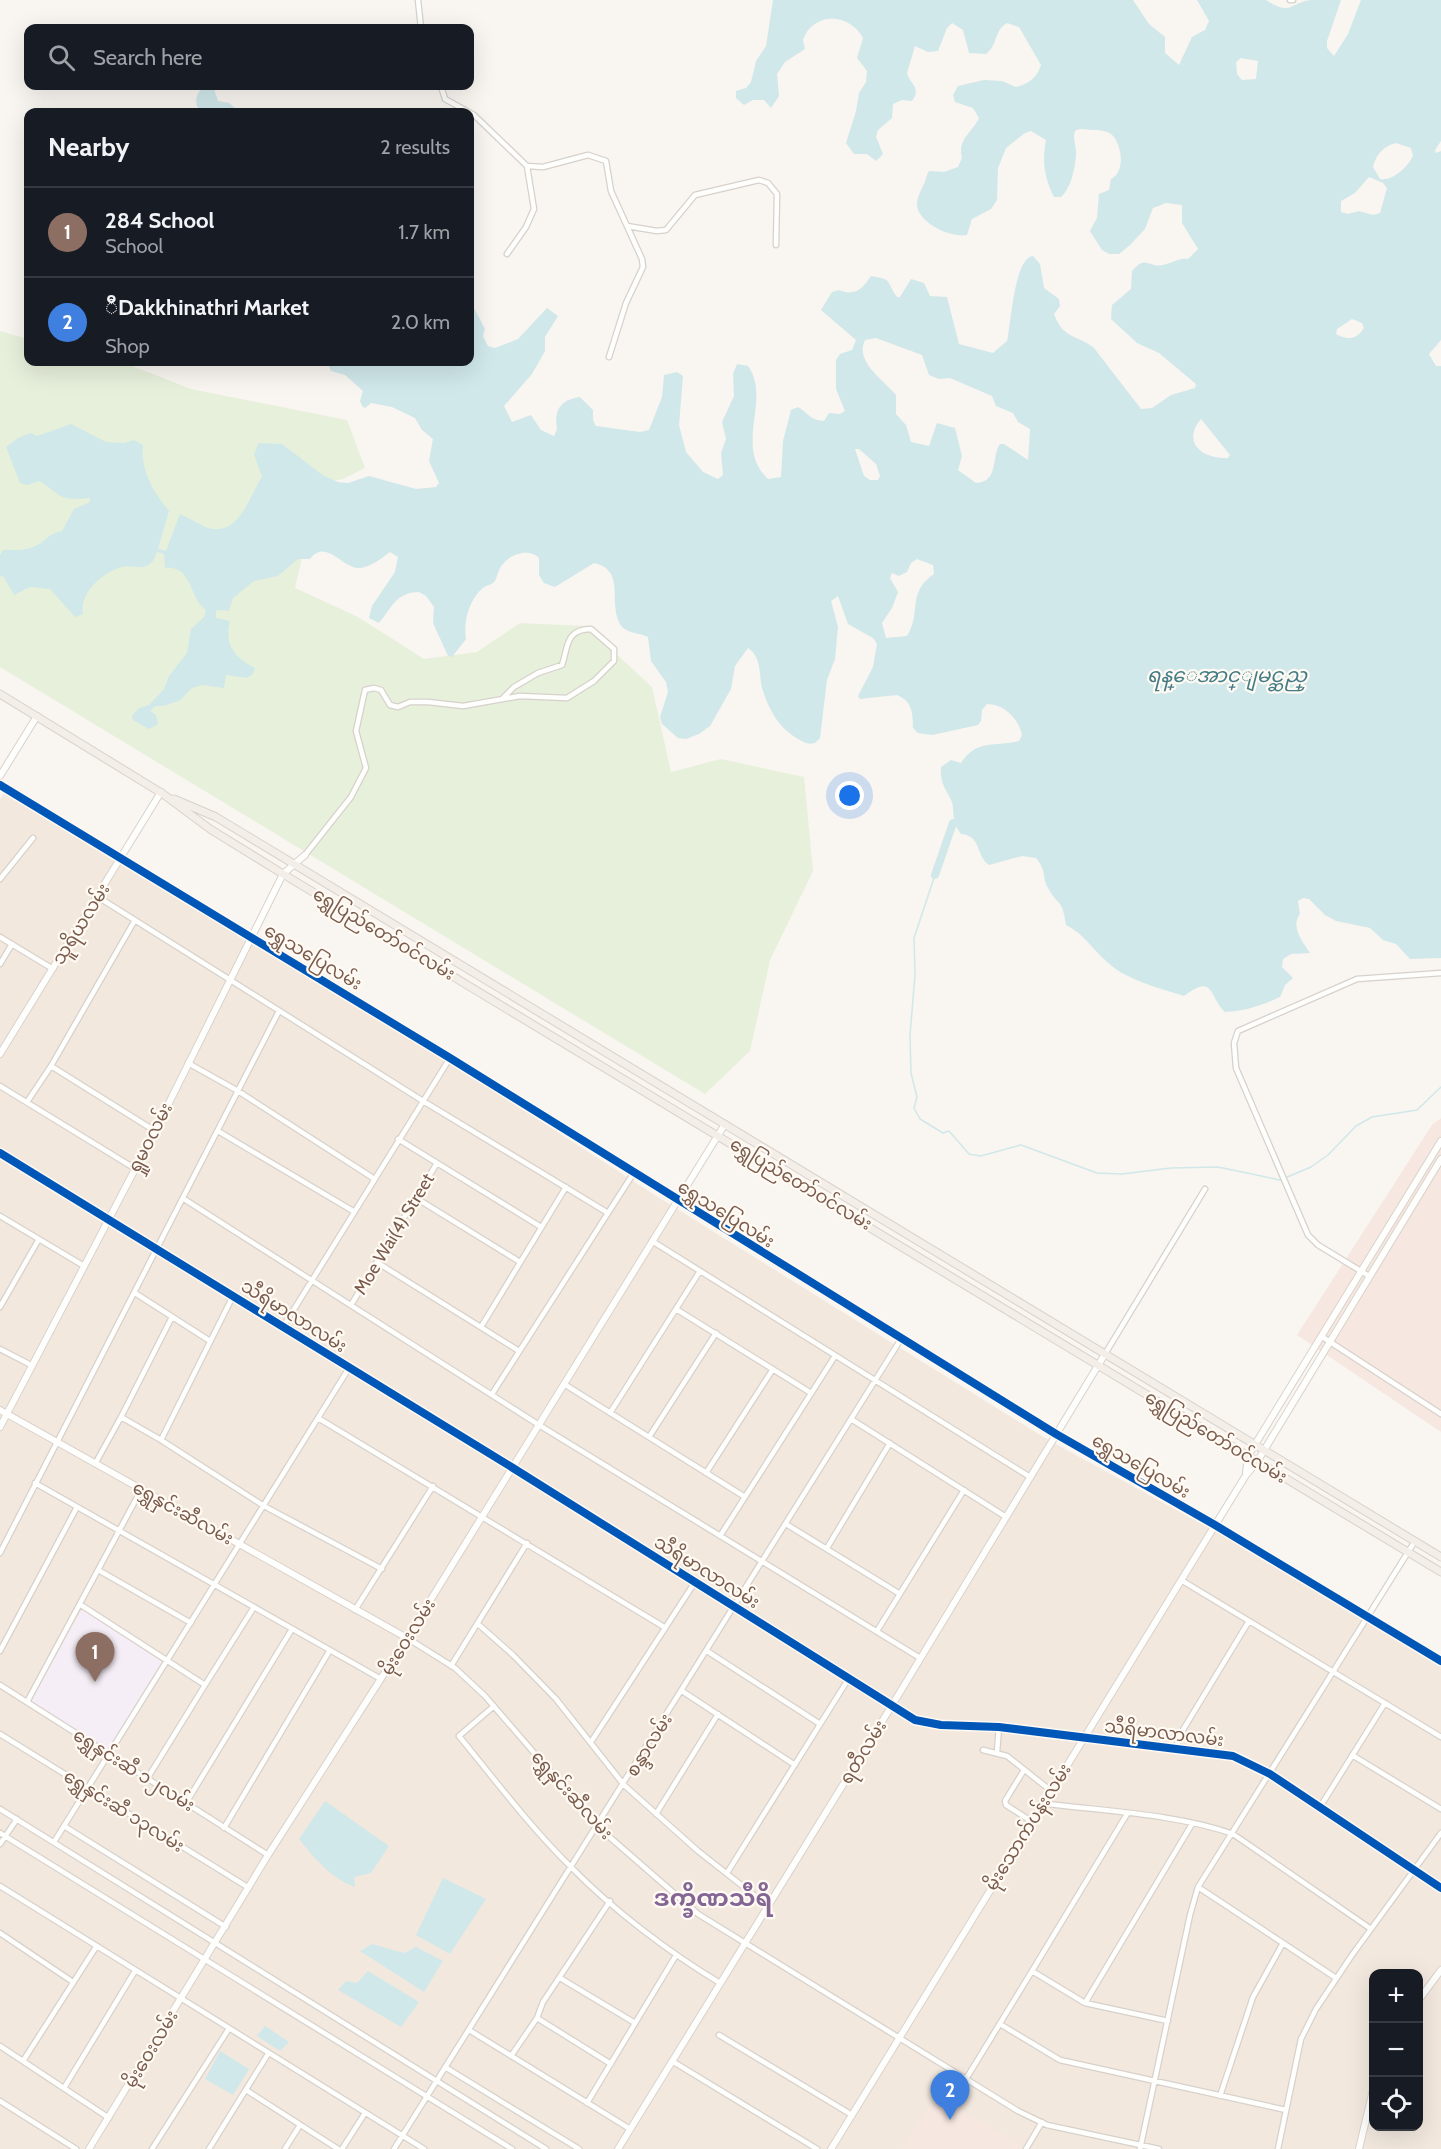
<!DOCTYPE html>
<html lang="en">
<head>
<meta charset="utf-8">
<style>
	body { margin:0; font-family:Cabin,"Noto Sans Myanmar",sans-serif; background:#242831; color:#f1f3f6 }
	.controls { position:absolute; right:18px; bottom:18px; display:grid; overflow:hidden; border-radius:12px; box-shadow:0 6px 24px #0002 }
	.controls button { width:54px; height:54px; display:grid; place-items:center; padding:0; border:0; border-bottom:2px solid #363941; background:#171b24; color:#f1f3f6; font:30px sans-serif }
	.you { position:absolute; left:850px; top:796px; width:21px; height:21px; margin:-15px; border:4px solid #fff; border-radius:50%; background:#1a73e8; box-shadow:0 0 0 9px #1a73e833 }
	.badge { display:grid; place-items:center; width:39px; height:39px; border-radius:50%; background:#a69286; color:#fff; font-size:20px; font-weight:700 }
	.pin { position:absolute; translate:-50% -50px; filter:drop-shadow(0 2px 3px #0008) }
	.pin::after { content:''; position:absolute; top:32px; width:21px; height:18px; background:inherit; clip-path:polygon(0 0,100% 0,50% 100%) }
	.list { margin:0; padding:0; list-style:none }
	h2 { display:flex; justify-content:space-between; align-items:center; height:78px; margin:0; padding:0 24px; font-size:26px }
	h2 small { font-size:20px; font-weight:400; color:#9ea1a6 }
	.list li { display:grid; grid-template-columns:39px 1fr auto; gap:18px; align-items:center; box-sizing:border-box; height:90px; padding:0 24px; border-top:2px solid #363941 }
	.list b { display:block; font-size:22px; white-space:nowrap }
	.list p { margin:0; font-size:20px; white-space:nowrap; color:#9ea1a6 }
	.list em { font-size:20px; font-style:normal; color:#9ea1a6 }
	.icon { flex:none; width:33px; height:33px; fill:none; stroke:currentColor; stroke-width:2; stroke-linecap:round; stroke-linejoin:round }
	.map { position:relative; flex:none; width:1441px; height:2149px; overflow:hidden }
	.search { position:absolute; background:#171b24; box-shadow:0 6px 24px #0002; left:24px; top:24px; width:450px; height:66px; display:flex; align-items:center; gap:15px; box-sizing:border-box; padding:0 21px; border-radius:12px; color:#9ea1a6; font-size:22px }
	.panel { position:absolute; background:#171b24; box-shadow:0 6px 24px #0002; left:24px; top:108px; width:450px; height:258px; border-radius:12px }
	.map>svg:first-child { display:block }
	.residential { fill:#f2e8de; fill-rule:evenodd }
	.commercial { fill:#f6e8e1 }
	.education { fill:#f6eef6 }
	.green { fill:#e7f0db }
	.water { fill:#d0e8ea; fill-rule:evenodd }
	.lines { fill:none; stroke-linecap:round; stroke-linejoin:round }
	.stream { stroke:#d0e8ea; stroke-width:1.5 }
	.river { stroke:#d0e8ea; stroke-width:8 }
	.street-casing { stroke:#d7d1cb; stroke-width:7 }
	.secondary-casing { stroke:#d9d2cb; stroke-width:8 }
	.primary-casing { stroke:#dad1cc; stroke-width:9 }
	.street { stroke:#fefefd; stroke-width:4.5 }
	.secondary { stroke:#fefefd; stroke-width:6 }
	.primary { stroke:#f3eee8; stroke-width:7 }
	.cycleway-casing { stroke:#fffaf3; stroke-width:11 }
	.cycleway { stroke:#0057b8; stroke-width:8 }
	.labels { text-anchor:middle; stroke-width:4.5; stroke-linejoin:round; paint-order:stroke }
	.street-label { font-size:18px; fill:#7a5c4d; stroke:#fffaf3 }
	.water-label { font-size:20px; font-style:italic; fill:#437c86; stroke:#fffaf3 }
	.district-label { font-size:24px; font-weight:bold; fill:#846695; stroke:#fffaf3 }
</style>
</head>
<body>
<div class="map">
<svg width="1441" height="2149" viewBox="0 0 1441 2149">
	<rect width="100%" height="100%" fill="#f9f5f0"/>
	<path class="residential" d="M7 788 174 884 661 1199 1045 1438 1441 1655V2149H0V799ZM1374 1974H1418V2126H1374Z"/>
	<path class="commercial" d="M1441 1118V1432L1297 1335 1432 1125Z
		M937 2094 1022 2147 1021 2149H902Z"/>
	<path class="education" d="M82 1609 162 1662 108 1750 30 1701Z"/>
	<path class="green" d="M0 331 28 339V362H122L191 389 347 420 365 468 343 479 319 484 295 588 358 617 424 659 477 652 520 623 586 626 652 687 671 772 721 759 804 777 813 871 770 960 750 1051 705 1094 0 667Z"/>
	<path class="water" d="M773 0H1133L1149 24 1165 37V53L1179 65 1192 37 1205 30 1209 21 1197 0H1266C1291 17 1291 2 1311 0 1321 0 1331 0 1341 0L1327 41V48L1334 56 1348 34 1361 0H1441V141L1435 150 1436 153 1441 151V340L1429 354 1436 366H1441V958L1410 959 1396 944 1383 940 1370 928 1336 921 1325 915 1309 899 1303 898 1298 901 1300 914C1290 927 1303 942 1310 953L1291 954 1283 959 1282 967 1293 978 1285 985 1280 997C1261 1006 1245 1011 1225 1012 1208 996 1215 973 1184 996 1157 987 1124 980 1104 959 1089 945 1086 936 1066 925 1062 897 1059 908 1048 888 1042 878 1047 871 1036 858L1022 856 989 865C975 855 982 836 961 834 953 823 954 820 953 808 953 795 939 789 941 767L951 760 961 763C976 739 995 747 1019 741L1022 735C1019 719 1004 704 987 704L982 710 981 721 978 725 932 735 918 733 913 728C913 713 912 701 897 695L860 699 858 696 873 667 877 644 873 638 848 624 838 596 831 601 838 627 835 659 827 680 820 738 815 743C808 745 804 742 798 739 779 728 770 712 763 691 758 676 763 658 748 648L735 666 731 689 710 726 699 734 686 739 678 738 662 724 660 717 668 692 666 682 651 661 648 637C639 632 624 634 619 622 609 599 625 570 594 563L555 587 544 583 539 575V558C528 547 507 555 500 568 498 572 497 577 495 581 492 585 486 585 483 588 469 599 463 623 466 639L452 657 448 656 433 623 434 607 426 596 419 592C396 592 391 609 379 623L369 618 372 606 395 572 398 557 390 552C382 558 372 566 361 568 343 570 326 537 310 559H298L278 576 254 581 233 598 229 611 216 610V618L230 621C224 644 234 658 255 668L253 674 247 678 226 675 224 688 202 685 192 688 179 701 162 706H155L150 711 156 715 158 724 149 729 133 720 132 716 139 708 149 705 164 689 169 676 187 653 191 629 204 617 206 610C190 600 192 564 165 568L164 554 157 552C155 556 154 561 150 564 141 571 131 564 122 567 103 572 79 593 83 614L75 617 50 589 30 587 14 595 3 576 0 577V555L3 550C13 550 24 551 33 547 47 542 45 535 62 531L74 509 90 502V498C59 501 63 497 40 481L27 485 20 483 6 447 18 438 31 433 37 436 71 424 106 442 124 443 134 440 143 445C140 470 154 493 169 511L158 549 166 551 180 514C189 518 197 523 205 527 239 539 248 498 262 477L254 454 259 443 282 444 324 476 338 482 348 483 369 476 416 489 436 487 439 483 429 461 433 439 422 430 415 418 392 407 371 403 365 408 362 406 360 401 363 391 345 375 331 371 327 362H470V307L473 306 485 329 483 336 488 346 495 348 518 339 547 308 558 316 545 337V351L532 374 504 406 512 422 531 415 541 430 554 436 557 429C554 410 560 400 580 397L593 410V420L596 426 640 432 649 430 662 397 664 375 677 372 683 376 679 425 686 452 703 472 718 479 723 475 721 453 726 439 722 422 734 396 733 374 737 364 748 366C772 400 733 446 768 479L781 477 783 441 791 410 798 407C807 412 811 421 824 421L829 413 840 414 845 411 836 389V360L840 354 852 350 856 340 821 310 832 292 839 290C855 297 863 288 871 276 894 280 885 280 897 297H900L911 279 924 283 930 296 947 297 959 344 993 353 1007 341C1011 325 1014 258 1033 256L1040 264 1044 288 1059 299 1060 306 1054 314C1063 339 1076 334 1094 348L1141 409 1152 408 1171 395 1195 388 1196 384 1159 353 1137 343 1111 319 1112 305 1131 289 1132 271C1146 254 1148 268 1163 265 1173 263 1178 258 1188 259L1198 249 1182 223V205L1166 203 1153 208 1145 229 1130 245 1119 254H1109L1102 250 1090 231 1097 218 1099 194 1109 190 1111 179C1126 172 1122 143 1111 134 1107 131 1100 130 1094 130 1086 130 1082 127 1075 131 1072 141 1077 146 1076 155 1075 169 1071 188 1061 197H1054C1044 178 1042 160 1046 140L1031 131 1025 133 1006 148 998 168 997 200 991 209 972 219 967 235C951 238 920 224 917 206 916 196 925 185 927 175L929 171 944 172 958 167 962 158C957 139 972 133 979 118L973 108 955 102 953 95 958 86 984 80 1002 81 1016 87C1028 84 1037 78 1041 65L1019 27 1007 23C994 30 998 45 986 54L969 53 963 30 952 23 947 28 938 51 928 52 915 46 907 73C910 85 922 87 912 101L902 100 893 104 892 118 878 130 876 137 883 154 876 161 867 154H854L846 143 856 111 859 93 866 82 867 71 857 58 863 38C850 13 813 11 803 40L805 49 785 62 777 74 779 96 771 108 764 100H753L744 105 736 98V91L746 88 751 82 756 61 766 46ZM1241 58 1258 61 1256 79 1242 80 1237 74 1236 62ZM1396 143 1411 148 1413 156C1407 168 1393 181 1380 179L1373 167C1376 154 1384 146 1396 143ZM1369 177 1383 183 1387 188 1380 213 1373 215 1359 211 1348 214 1341 212V201L1355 193ZM1352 319 1362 323 1364 328C1357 339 1348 341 1336 334L1337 329ZM876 338 922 355 929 375 939 379 950 378 992 396 996 406 1013 413 1018 422 1030 429 1028 460 1004 444H1000C991 457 999 482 976 483L958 470 962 456 955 428 937 423 929 446 911 442 906 425 896 414V395C885 381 854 362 865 340ZM1201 419 1230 455 1228 458C1203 459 1181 443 1201 419ZM855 449H859L876 464 880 476 878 480H870L864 476ZM917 559 933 565 934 574C906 593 922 613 907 636L886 638 882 623 892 608 898 592 890 578 892 573 899 576 907 572 911 563Z
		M204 86 214 89 218 101 229 103 240 112H201C193 104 196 93 204 86Z
		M325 1801 389 1846 371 1873 354 1877 355 1887C332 1879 314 1858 299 1839Z
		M443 1878 486 1899 450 1954 416 1935Z
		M372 1944 404 1953 416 1947 443 1961 424 1992 360 1951Z
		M368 1971 419 2002 401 2027 338 1990 346 1981 357 1983Z
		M265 2026 289 2042 280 2051 257 2036Z
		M220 2051 249 2069 233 2095 205 2079Z"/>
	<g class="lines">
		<path class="stream" d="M935 875 914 938 915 975 910 1035 911 1073 917 1097 914 1108 920 1119 943 1133 949 1131 969 1154 981 1156 1021 1145 1097 1173 1122 1174 1171 1168 1218 1167 1280 1180 1311 1167 1328 1155 1356 1126 1372 1117 1417 1110 1441 1087"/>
		<path class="river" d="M935 875 953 823"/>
		<g class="street-casing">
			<path id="street" d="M418 0 421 28
				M1290 0H1293
				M441 86 445 99 474 115 527 166 543 167 588 155 606 161 611 191 642 259 643 267 626 303 609 357
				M627 226 657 231 666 230 695 195 759 180 768 183 777 194 776 245
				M507 254 526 227 534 209 527 166
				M0 785 450 1058 1056 1434 1215 1525 1441 1661
				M305 855 351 797 366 768 356 731 365 690 374 688 381 690 390 705 398 707 410 702H428L463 706 520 696 567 698 594 681 614 661V649L591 629C565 629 568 648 562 665L538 673 514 687 503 698
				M0 879 33 838
				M98 897 423 1101 608 1213
				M0 937 53 969
				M0 964 12 944
				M188 1063 238 1091 373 1178
				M51 1066 135 920
				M0 1086 134 1168
				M27 1102 51 1066 155 1131
				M218 1131 353 1211
				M398 1139 541 1227
				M0 1153 513 1468 915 1720 941 1725 999 1727 1233 1756 1270 1774 1441 1888
				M416 1198 520 1262
				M184 1199 539 1425 920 1658
				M0 1216 84 1266
				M652 1241 1030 1477
				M378 1263 519 1351
				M1369 1276 1318 1245 1308 1235 1236 1068 1234 1043 1238 1031 1357 979 1441 973
				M135 1293 210 1341
				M233 1296 161 1440 264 1506 382 1569
				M351 1305 437 1163
				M0 1307 39 1239
				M676 1309 811 1393
				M283 1327 450 1058
				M481 1327 566 1187
				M1321 1336 1441 1414
				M0 1349 31 1365
				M1105 1354 1205 1189
				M564 1384 745 1497
				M492 1394 633 1174
				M610 1413 700 1271
				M318 1418 664 1627
				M851 1419 1006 1517
				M649 1437 716 1333
				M161 1440 121 1417 172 1317
				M95 1464 121 1417
				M706 1473 773 1369
				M35 1483 381 1679
				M786 1524 900 1594
				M720 1536 835 1356
				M827 1548 890 1443
				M0 1553 279 1011
				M100 1571 191 1623
				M1181 1580 1441 1737
				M81 1605 205 1685 254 1607
				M355 1610 433 1486
				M478 1624 513 1655 556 1699 624 1785 698 1851 768 1906
				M877 1631 964 1490
				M407 1638 455 1668 485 1696 598 1827 698 1914 1018 2111 1047 2125 1159 2149
				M0 1651 77 1507
				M707 1651 820 1724
				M451 1666 527 1543
				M0 1685 268 1855
				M682 1691 795 1765
				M27 1702 141 1490
				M494 1706 459 1736C495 1780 531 1828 572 1868 613 1910 670 1953 720 1983
				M0 1734 249 1888
				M591 1742 695 1582
				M1177 1748 1178 1738 1249 1621
				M983 1750 1007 1756 1050 1790
				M997 1752 999 1727
				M1352 1755 1441 1809
				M1024 1770 1005 1801 1006 1805 1031 1821
				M147 1779 205 1685
				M186 1803 292 1629
				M1041 1803C1101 1811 1178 1814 1233 1834L1371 1929
				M1320 1807 1385 1703
				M0 1809 546 2149
				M656 1814 718 1714
				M1127 1814 1032 1971 1085 2003 1168 2021
				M64 1826 226 1927
				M224 1828 330 1650
				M0 1833 512 2149
				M54 1842 349 1368
				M0 1844 17 1819
				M727 1873 849 1678
				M0 1886 424 2149
				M1198 1887 1336 1978
				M0 1933 73 1982
				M560 1978 635 2023
				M1085 2003 1192 1824
				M537 2018 543 2002 610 1901
				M1000 2024 1060 2060 1286 2110
				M469 2030 630 2129
				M719 2035 852 2115
				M0 2046 109 2118
				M511 2056 537 2018 611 2064
				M23 2061 96 1947
				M672 2061 817 2149
				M445 2067 579 2149
				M966 2079 1032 1971
				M64 2088 135 1971
				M246 2090 338 2149
				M1220 2096 1253 1997 1283 1943
				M0 2101 76 2149
				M587 2103 675 1957
				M152 2149 228 2030
				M209 2149 268 2054
				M285 2149 300 2125
				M342 2149 365 2113
				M394 2149 901 1339
				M1026 2149 1042 2122
				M1140 2149 1190 1915 1198 1887 1415 1541
				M1278 2149 1301 2039 1316 2009 1352 1955 1441 1833"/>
		</g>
		<g class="secondary-casing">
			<path id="secondary" d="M0 776 37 716
				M0 1054 161 792
				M0 1410 407 1638
				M0 1427 155 1131 283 874 305 855
				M1246 1473 1248 1456 1441 1141
				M1418 2001 1441 1970
				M89 2149 268 1855 407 1638 725 1124
				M618 2149 891 1707 1105 1354
				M831 2149 1246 1475 1257 1462 1441 1159
				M1359 2149 1374 2086"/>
		</g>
		<g class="primary-casing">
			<path id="primary" d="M0 694 163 794 210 829 283 874 1441 1572
				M174 799 216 817 1441 1557"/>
		</g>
		<use href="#street" class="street"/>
		<use href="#secondary" class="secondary"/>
		<use href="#primary" class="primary"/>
		<g class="cycleway-casing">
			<path id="cycleway" d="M0 785 450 1058 1056 1434 1215 1525 1441 1661
				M0 1153 513 1468 915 1720 941 1725 999 1727 1233 1756 1270 1774 1441 1888"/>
		</g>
		<use href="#cycleway" class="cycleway"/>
	</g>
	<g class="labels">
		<g class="street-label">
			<text transform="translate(81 924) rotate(-58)" y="6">သူရိယလမ်း</text>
			<text transform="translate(384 934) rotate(31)" y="6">ရွှေပြည်တော်ဝင်လမ်း</text>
			<text transform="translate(313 957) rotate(31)" y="6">ရွှေသပြေလမ်း</text>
			<text transform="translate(150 1138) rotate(-63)" y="6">ရှုမဝလမ်း</text>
			<text transform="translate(801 1184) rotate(31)" y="6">ရွှေပြည်တော်ဝင်လမ်း</text>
			<text transform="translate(726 1214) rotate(32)" y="6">ရွှေသပြေလမ်း</text>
			<text transform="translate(394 1234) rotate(-59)" y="6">Moe Wai(4) Street</text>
			<text transform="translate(294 1316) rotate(32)" y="6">သီရိမာလာလမ်း</text>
			<text transform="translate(1216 1437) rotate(31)" y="6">ရွှေပြည်တော်ဝင်လမ်း</text>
			<text transform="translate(1141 1466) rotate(30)" y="6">ရွှေသပြေလမ်း</text>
			<text transform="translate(183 1513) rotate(29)" y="6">ရွှေနှင်းဆီလမ်း</text>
			<text transform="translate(707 1572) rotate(32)" y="6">သီရိမာလာလမ်း</text>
			<text transform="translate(408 1637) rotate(-58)" y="6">မိုးဝေးလမ်း</text>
			<text transform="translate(1164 1733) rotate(7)" y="6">သီရိမာလာလမ်း</text>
			<text transform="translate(649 1745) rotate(-58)" y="6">စန္ဒာလမ်း</text>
			<text transform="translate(863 1752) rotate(-58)" y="6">ရတီလမ်း</text>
			<text transform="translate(134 1770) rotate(32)" y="6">ရွှေနှင်းဆီ ၁၂လမ်း</text>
			<text transform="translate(572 1795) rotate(48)" y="6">ရွှေနှင်းဆီလမ်း</text>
			<text transform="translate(124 1811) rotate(32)" y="6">ရွှေနှင်းဆီ ၁၃လမ်း</text>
			<text transform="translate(1028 1827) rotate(-58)" y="6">မိုးသောက်ပန်းလမ်း</text>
			<text transform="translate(151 2049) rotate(-59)" y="6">မိုးဝေးလမ်း</text>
		</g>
		<g class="water-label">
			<text x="1227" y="682">ရန္ေအာင္ျမင္ဆည္</text>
		</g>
		<g class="district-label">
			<text x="713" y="1906">ဒက္ခိဏသီရိ</text>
		</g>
	</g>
</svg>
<div class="controls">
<button>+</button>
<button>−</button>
<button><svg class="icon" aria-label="locate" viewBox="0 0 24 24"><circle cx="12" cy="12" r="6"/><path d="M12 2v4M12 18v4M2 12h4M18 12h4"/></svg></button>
</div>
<div class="you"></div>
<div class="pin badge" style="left:95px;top:1682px;background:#8d6e63">1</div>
<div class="pin badge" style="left:950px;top:2120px;background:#3f7fe0">2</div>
<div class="search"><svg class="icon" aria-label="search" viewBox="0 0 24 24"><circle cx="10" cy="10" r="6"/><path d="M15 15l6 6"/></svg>Search here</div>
<section class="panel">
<h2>Nearby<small>2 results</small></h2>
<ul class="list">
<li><span class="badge" style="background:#8d6e63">1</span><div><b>284 School</b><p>School</p></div><em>1.7 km</em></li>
<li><span class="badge" style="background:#3f7fe0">2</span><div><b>ီDakkhinathri Market</b><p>Shop</p></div><em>2.0 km</em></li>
</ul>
</section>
</div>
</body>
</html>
